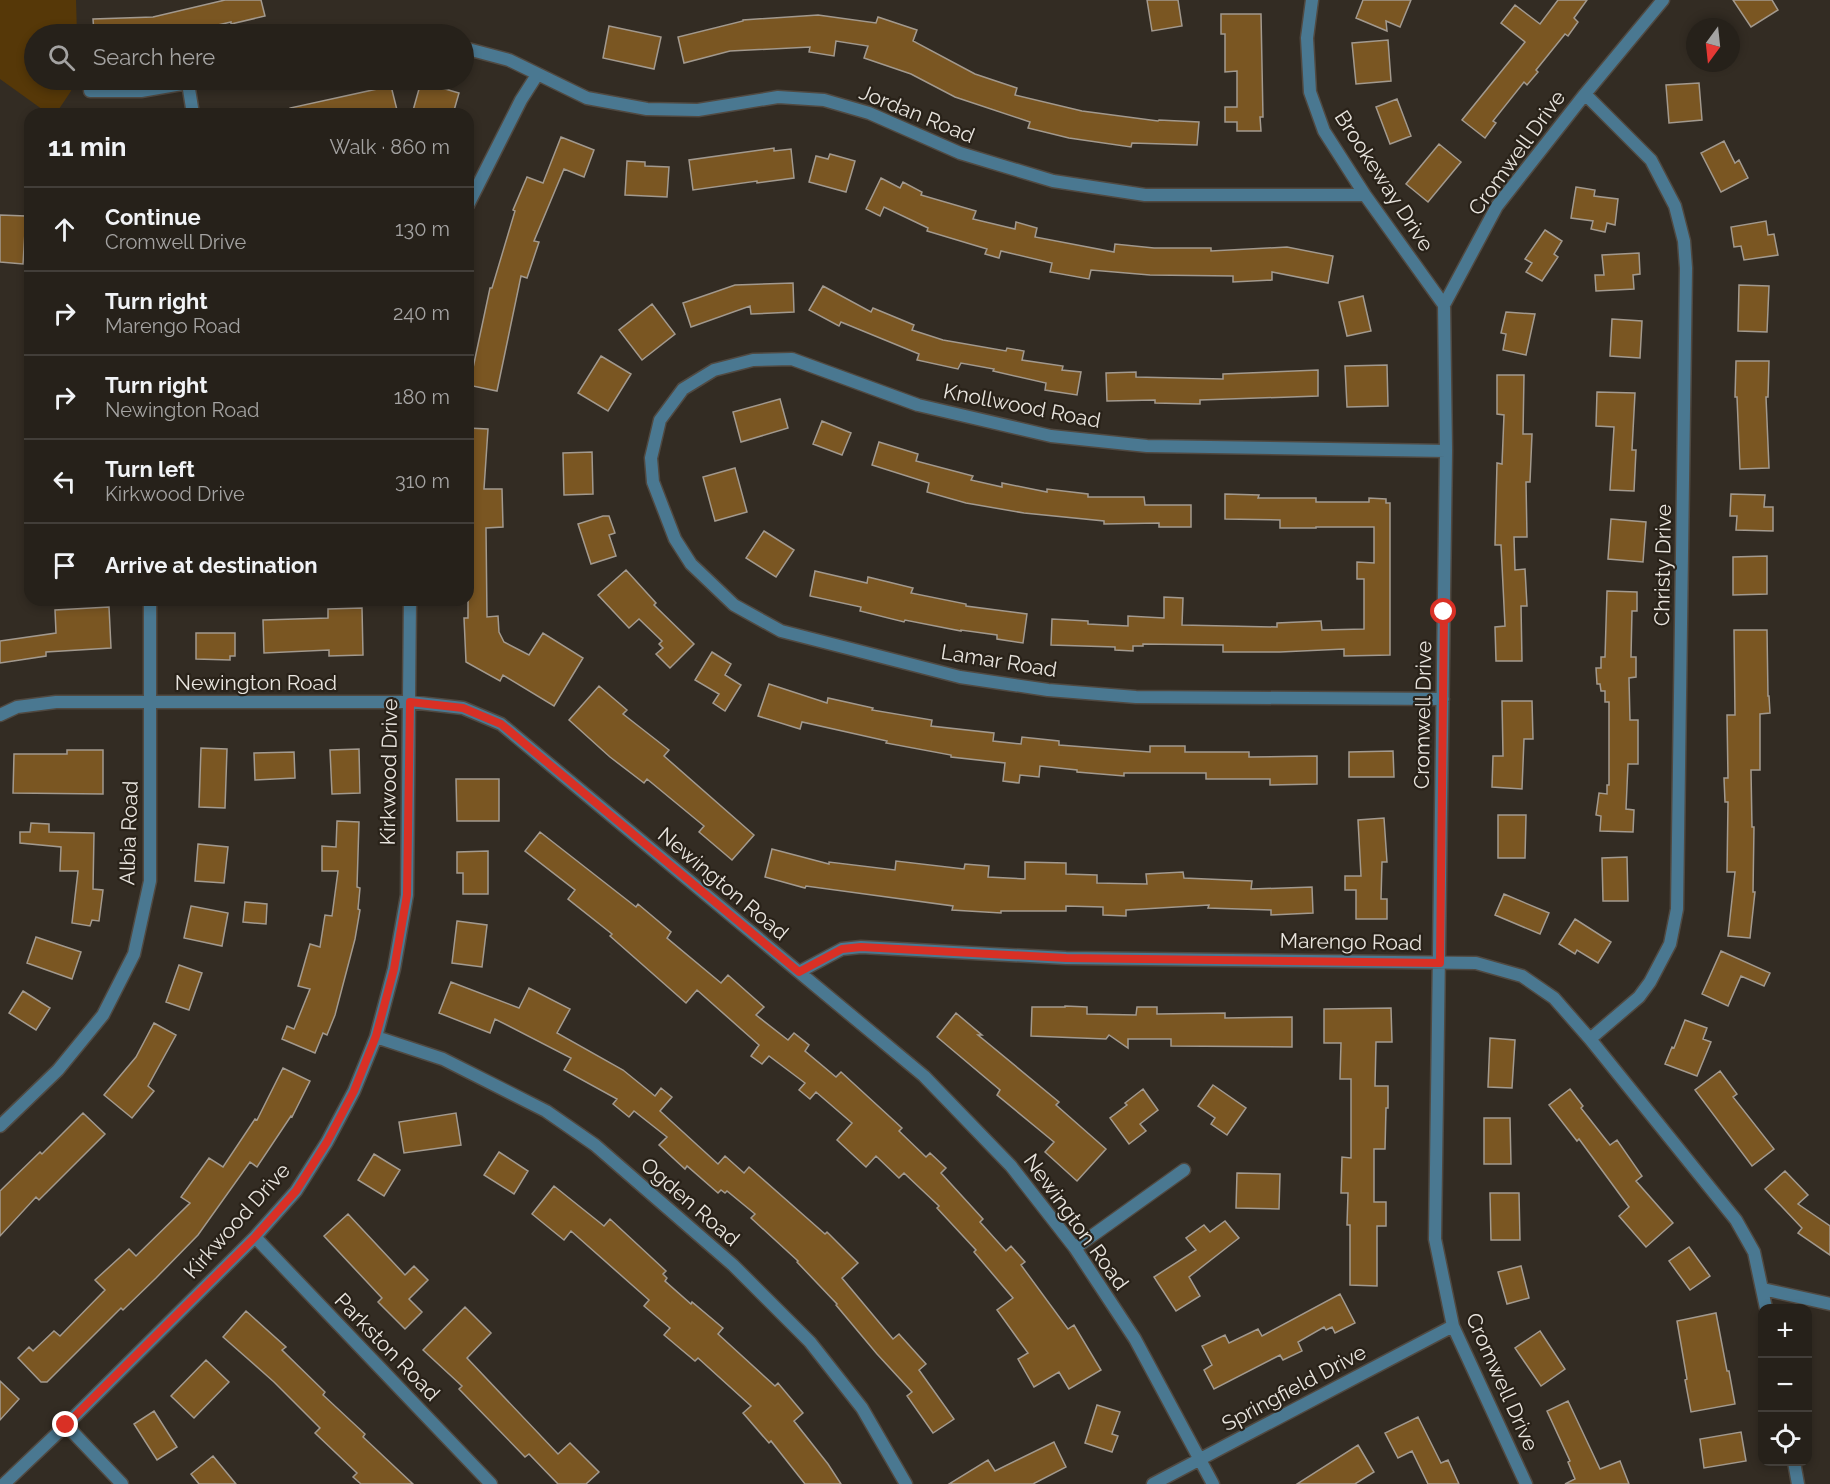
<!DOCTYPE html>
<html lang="en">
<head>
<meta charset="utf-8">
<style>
	body { margin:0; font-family:Raleway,sans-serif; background:#2e2923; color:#f1f3f6 }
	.controls { position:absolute; right:18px; bottom:18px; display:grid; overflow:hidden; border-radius:12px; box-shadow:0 3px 9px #0003 }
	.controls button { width:54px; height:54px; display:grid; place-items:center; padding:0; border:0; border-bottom:2px solid #423e39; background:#26211a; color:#f1f3f6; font:30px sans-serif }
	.compass { position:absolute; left:1686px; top:18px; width:54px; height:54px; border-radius:50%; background:#26211a; box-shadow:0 3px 9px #0003; rotate:195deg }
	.stop { position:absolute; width:18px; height:18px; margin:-14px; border:4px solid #d93025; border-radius:50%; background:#fff }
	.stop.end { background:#d93025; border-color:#fff; box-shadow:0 2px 6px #0008 }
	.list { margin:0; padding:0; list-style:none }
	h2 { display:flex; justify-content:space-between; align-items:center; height:78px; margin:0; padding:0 24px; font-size:26px }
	h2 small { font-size:20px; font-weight:400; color:#a4a3a2 }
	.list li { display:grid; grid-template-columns:39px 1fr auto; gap:18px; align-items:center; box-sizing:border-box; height:84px; padding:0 24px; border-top:2px solid #423e39 }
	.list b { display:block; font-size:22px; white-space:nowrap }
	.list p { margin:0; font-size:20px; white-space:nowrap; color:#a4a3a2 }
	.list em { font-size:20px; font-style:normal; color:#a4a3a2 }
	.icon { flex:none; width:33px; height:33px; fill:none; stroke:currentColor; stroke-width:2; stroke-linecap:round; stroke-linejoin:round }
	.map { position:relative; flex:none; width:1830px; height:1484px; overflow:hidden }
	.search { position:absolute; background:#26211a; box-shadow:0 3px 9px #0003; left:24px; top:24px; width:450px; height:66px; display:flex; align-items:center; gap:15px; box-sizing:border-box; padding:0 21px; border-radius:33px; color:#a4a3a2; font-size:22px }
	.panel { position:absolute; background:#26211a; box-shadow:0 3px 9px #0003; left:24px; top:108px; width:450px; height:498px; border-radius:18px }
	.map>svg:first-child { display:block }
	.green { fill:#563808 }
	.building { fill:#7a5622; stroke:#a2998e; stroke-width:1.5 }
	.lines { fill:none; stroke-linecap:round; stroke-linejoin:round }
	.street-casing { stroke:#504941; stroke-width:15 }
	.street { stroke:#4a7891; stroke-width:12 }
	.route { stroke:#d93025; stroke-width:8 }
	.labels { text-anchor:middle; stroke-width:4.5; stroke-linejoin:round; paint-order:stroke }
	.street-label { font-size:21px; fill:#e8e4de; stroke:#292219 }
</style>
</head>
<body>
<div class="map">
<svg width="1830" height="1484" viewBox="0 0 1830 1484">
	<rect width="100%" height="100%" fill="#332c23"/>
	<path class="green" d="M0 0H76L77 34H34V80H73L71 91 59 109 46 112 0 79Z"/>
	<path class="building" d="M225 0H261L265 16 231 24V22L179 34H94L93 19 153 17Z
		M1147 0H1178L1182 26 1152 31Z
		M1363 0H1411L1400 27 1386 21 1387 31 1356 18Z
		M1558 0H1587L1574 18 1578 22 1568 36 1565 34 1536 70 1538 72 1527 85 1524 82 1493 121 1496 123 1485 138 1462 120 1525 42 1501 23 1515 5 1540 24Z
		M1733 0H1772L1778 10 1751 27Z
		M1221 14H1261L1263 117H1260L1261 131H1237V122H1225V107H1237V71L1225 72V34H1221Z
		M818 15 876 23 878 17 917 30 913 41 975 74 1017 88 1015 95 1082 111 1158 121 1159 120 1199 122 1197 145 1132 143 1131 147 1069 138 1028 128 1030 122 955 97 911 74 864 58 868 46 836 41 834 56 809 52 810 47 730 51 684 63 678 37 743 21V20Z
		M609 26 661 37 654 69 603 58Z
		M1388 40 1391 81 1356 84 1352 43Z
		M421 82 459 93 453 114H412Z
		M1699 83 1702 120 1669 123 1666 85Z
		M391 86 398 114H290V108Z
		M1397 99 1411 136 1390 144 1376 107Z
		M561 137 594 150 584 177 564 169 534 241 539 242 527 278 521 276 497 391 468 385 470 367 473 368 490 288H492L515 211 513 210 527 177 543 183Z
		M1724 141 1735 163 1739 160 1748 178 1721 192 1701 153Z
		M1439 144 1461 162 1428 202 1406 184Z
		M774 148V151L791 149 794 178 757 183V181L693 190 689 160Z
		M830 154 855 161 846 192 809 182 816 156 828 159Z
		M627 161 645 162V166L669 167 667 197 625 195Z
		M881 178 900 188 903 182 922 192 921 195 976 211 973 219 1015 229 1016 222 1037 228 1035 237 1114 252 1115 244 1154 248H1211V251L1287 247 1333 256 1328 283 1272 272V280L1233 282V276L1150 275 1091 270 1089 279 1050 272 1052 263 1001 251 999 258 985 254 987 249 927 231 928 228 884 207 880 216 866 209Z
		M1576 187 1595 190 1594 196 1618 199 1615 225 1607 223 1605 232 1591 229 1593 221 1571 218Z
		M0 215 26 216 23 264 0 262Z
		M1766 221 1768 235 1774 234 1778 255 1744 260 1741 246 1734 247 1731 227Z
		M1545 230 1562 241 1554 254 1558 257 1542 281 1526 272 1532 263 1525 259Z
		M1639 253 1640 274 1633 275 1634 289 1596 291 1595 275H1604L1602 255Z
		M793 283 794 312 751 314 750 306 691 327 683 303 735 285Z
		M1739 285 1769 286 1767 332 1738 331Z
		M823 286 871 312 873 308 914 325 912 330 943 340 1006 351 1007 348 1024 351 1022 360 1063 366 1062 370 1081 372 1077 395 1045 390 1046 383 993 371 994 369 961 363 958 369 917 360 919 354 841 322 839 326 809 310Z
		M1363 296 1371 331 1347 336 1339 302Z
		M652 304 675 334 642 360 619 330Z
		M1506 312 1535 314 1526 355 1503 350 1506 334 1501 333Z
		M1612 319 1642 321 1640 358 1610 356Z
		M601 356 631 374 608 411 578 393Z
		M1736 361H1769L1768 397H1766L1769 468 1740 469 1737 397H1735Z
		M1387 365 1388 406 1347 407 1345 366Z
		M1318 370V396L1200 400V404L1155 403V400L1107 401 1106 373 1136 372V377L1223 379V374Z
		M1497 375H1524L1523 434H1532L1530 482H1526L1527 537H1514L1515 570 1525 569 1527 606H1521L1522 661H1496L1495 627 1505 626 1501 545H1495L1497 463 1502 464 1504 415 1497 414Z
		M1597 392 1635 393 1632 450H1636L1634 491 1610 490 1614 427 1596 426Z
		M780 399 788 428 741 442 733 412Z
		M822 421 851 433 842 455 813 444Z
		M468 428 488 429 484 489H502L503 527 486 528 487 617 498 616 499 632 504 642 529 655 543 633 583 658 554 706 503 675 500 681 466 662 464 618H468Z
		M879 442 918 454 916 461 973 476 971 480 1002 487V483L1047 492V489L1088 494V497H1144L1145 505H1191V527H1159V523L1104 524V521L1024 513 966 503 927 492 929 483 872 465Z
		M592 452 593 494 564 495 563 453Z
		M735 468 747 512 715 521 703 477Z
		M1225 494 1259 495 1258 498H1316V502H1369V498L1386 499V503H1390V655L1344 656V649L1280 652H1223V645L1143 644V646H1133V651L1115 650V647L1051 645 1052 619 1088 621V624L1128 626V616L1164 618V597L1183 598 1182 625 1277 627V623L1321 621 1322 630 1364 629V579H1357V562L1374 563V527H1316V528H1280V520L1225 519Z
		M1731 494 1765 495 1764 507H1773V531L1736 530 1737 516H1730Z
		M603 516H609L615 533 609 535 616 556 591 564 578 524Z
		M1611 519 1646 522 1643 562 1608 559Z
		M764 531 794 550 776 577 746 558Z
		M1767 556V594L1733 595V557Z
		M626 570 656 603 654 605 694 644 670 668 656 654 663 648 659 644 662 641 639 619 629 628 598 595Z
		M815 571 867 583 868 577 913 588 911 593 966 604V606L1027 614 1023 643 997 639V635L961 630V631L905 620 904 622 860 611 861 607 810 596Z
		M1607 591 1637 592V611H1632L1631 657H1636V677L1629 678 1630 720H1638V764H1628L1626 809 1634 810 1633 832 1600 831 1601 816 1596 815 1599 793 1607 794V785H1609V702H1605V691H1601L1600 684H1597L1596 668H1601V657H1605Z
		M109 607 111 648 46 652V656L0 663V641L56 633 55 610Z
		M362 608 363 655 329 656V650L264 653 263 620 328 618V609Z
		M1734 630H1767L1768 696H1769L1770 713 1760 714V770H1751L1752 827H1754L1753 892H1755L1750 938 1728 936 1735 872H1727L1728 802H1725L1724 778H1728L1727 715H1735Z
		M196 633H235V656H230V660L196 659Z
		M712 652 731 664 725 675 741 685 725 711 713 703 719 694 695 680Z
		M769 684 827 703 828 698 873 708 872 710 932 720 931 726 994 733 993 741 1021 744 1022 737 1059 741V745L1150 752V746H1185V752H1249V757L1317 756V784L1270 785V779H1206V773H1124V776L1077 772V770L1040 766 1039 777 1020 775 1019 783 1003 781 1005 763 951 757V755L886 743 887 741 802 722 800 729 758 716Z
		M599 686 627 710 623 714 669 750 664 756 754 835 732 860 699 832 704 826 647 779 644 783 610 757 569 720Z
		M1502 701H1532L1533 739H1524L1522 789 1492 787 1493 756H1503Z
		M201 748 227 749 225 808 199 807Z
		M359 749 360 793 332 794 330 750Z
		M67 750H103V794L13 793 14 754H67Z
		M1393 751 1394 777H1349V752Z
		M294 752 295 778 255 780 254 753Z
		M456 779H499V821H457Z
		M1498 815H1526L1525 858H1498Z
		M1384 818 1387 862H1382L1381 899H1387V919H1356V890H1345V876H1361L1358 820Z
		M337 821 359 822 357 887 360 888 358 909 360 910 355 939 335 1015 327 1035 323 1033 315 1053 282 1039 287 1026 294 1029 310 989 298 986 310 944 320 947 325 915 332 916 338 871H322V846L336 847Z
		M31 823 49 824V832L94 833 93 889 103 890 99 921 92 920 90 926 72 923 78 871H60L61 847 20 843V832H30Z
		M540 832 636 907 638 904 671 932 667 938 721 983 728 975 764 1007 756 1015 788 1040 794 1033 809 1045 805 1051 836 1077 841 1072 902 1128 899 1131 926 1157 930 1153 946 1168 941 1173 983 1219 980 1222 1006 1251 1011 1246 1025 1262 1021 1265 1068 1329 1074 1325 1101 1370 1069 1389 1059 1372 1034 1387 1018 1359 1028 1353 997 1310 1013 1298 974 1252 976 1250 937 1208 939 1206 904 1173 899 1178 876 1156 866 1167 837 1140 852 1123 816 1092 810 1099 799 1090 805 1083 769 1056 762 1064 751 1056 759 1045 697 990 686 1003 610 936 612 934 568 899 575 890 525 851Z
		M198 844 228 847 224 883 195 881Z
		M772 849 829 864V862L895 870 896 861 964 869 965 864 989 866 988 877 1025 879V862L1066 863V874L1097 875V883L1147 884 1146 874 1183 872 1184 878 1252 881 1251 889 1312 887 1313 913 1271 915V910L1208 908 1209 905 1126 910V916L1103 915V907L1066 906V911H1001V913L952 910 953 906 806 886 805 888 765 877Z
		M488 851V894H463V873H457V852Z
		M1627 857 1628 901H1603L1602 858Z
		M1504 894 1549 913 1540 934 1495 915Z
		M245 902 267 904 266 924 243 922Z
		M191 906 228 913 222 946 184 938Z
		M1575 919 1611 942 1598 963 1577 950 1575 954 1559 944Z
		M457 921 487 925 482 967 452 963Z
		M36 937 81 952 72 979 27 963Z
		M1721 951 1770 973 1764 986 1741 976 1728 1006 1702 994Z
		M179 965 202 973 189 1010 166 1002Z
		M451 982 519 1008 529 988 570 1009 557 1033 623 1070 655 1096 661 1088 672 1097 660 1111 718 1164 725 1156 744 1173 749 1167 825 1234 827 1232 858 1263 842 1278 893 1339 899 1334 926 1364 919 1370 954 1419 933 1433 907 1396 912 1392 877 1354 836 1305 837 1304 797 1262 798 1261 751 1218 755 1214 727 1191 725 1193 721 1190 718 1193 687 1166 685 1169 659 1145 667 1137 634 1111 629 1117 613 1104 617 1099 564 1070 571 1058 495 1019 490 1033 439 1013Z
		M23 991 50 1008 36 1030 9 1013Z
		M1065 1006 1087 1007V1014L1136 1015 1137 1007H1157V1014L1225 1013V1018L1292 1017V1047L1171 1046V1039H1128V1048L1109 1035 1106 1039 1031 1036 1032 1007H1065Z
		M1391 1008 1392 1042H1376L1375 1086H1388V1108H1386L1385 1149H1374V1202H1386V1226H1377V1286L1350 1285V1225H1347L1348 1193H1341L1342 1157 1351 1158V1079H1340L1341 1043H1324V1009Z
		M956 1013 982 1035H978L1059 1102 1056 1105 1106 1149 1077 1181 1045 1152 1054 1142 997 1095 1000 1090 937 1037Z
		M1685 1020 1707 1028 1703 1039 1711 1042 1697 1076 1665 1064 1672 1047 1674 1048Z
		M154 1023 176 1035 148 1086 154 1091 132 1118 104 1095 136 1057Z
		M1490 1038 1515 1040 1512 1088 1488 1087Z
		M283 1068 310 1081 292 1117 291 1116 257 1167 250 1162 198 1235 156 1278 123 1310 121 1308 47 1382H41L18 1358 29 1347 33 1351 54 1331 60 1336 105 1290 95 1280 129 1249 136 1256 190 1203 181 1197 209 1158 223 1167 255 1119 257 1120Z
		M1720 1071 1737 1094 1733 1097 1774 1149 1752 1166 1695 1090Z
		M1213 1085 1246 1108 1227 1135 1211 1124 1215 1118 1198 1106Z
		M1143 1089 1158 1110 1140 1124 1146 1131 1129 1144 1110 1118 1127 1105 1125 1103Z
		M1570 1089 1583 1106 1581 1108 1610 1145 1617 1140 1642 1176 1636 1181 1673 1223 1646 1247 1619 1216 1629 1207 1579 1139 1577 1141 1549 1105Z
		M83 1113 105 1134 39 1200 36 1197 0 1236V1191L40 1152 42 1154Z
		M456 1113 461 1145 404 1153 399 1122Z
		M1484 1118H1510L1511 1164H1484Z
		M499 1152 528 1171 514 1194 484 1175Z
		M374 1154 400 1170 384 1196 358 1180Z
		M1785 1171 1808 1195 1798 1204 1830 1226V1255L1798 1233 1802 1228 1765 1189Z
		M1237 1173 1280 1174 1279 1209 1236 1208Z
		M554 1186 604 1226 610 1219 666 1271 663 1274 667 1278 665 1281 691 1304 692 1302 723 1328 718 1334 775 1386 778 1383 803 1413 794 1421 828 1464 841 1484H805L771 1441 769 1443 743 1413 751 1406 698 1358 695 1361 664 1335 670 1328 644 1306 649 1300 571 1231 564 1240 532 1214Z
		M1490 1193H1519L1520 1240H1491Z
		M348 1214 405 1275 414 1266 428 1280 409 1299 422 1312 405 1329 378 1302 382 1298 324 1236Z
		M1225 1221 1239 1238 1189 1277 1200 1296 1176 1311 1154 1277 1196 1250 1186 1238 1204 1225 1210 1232Z
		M1689 1247 1710 1276 1690 1290 1669 1261Z
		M1521 1266 1529 1298 1507 1304 1498 1272Z
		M1340 1294 1355 1323 1335 1333 1332 1327 1326 1330 1324 1327 1298 1342 1302 1351 1283 1360 1280 1355 1214 1389 1204 1370 1212 1365 1202 1346 1225 1335 1229 1343 1258 1329 1262 1336Z
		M465 1307 491 1333 467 1358 558 1454 570 1443 599 1472 586 1484H558L529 1454 525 1457 459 1389 462 1386 423 1350Z
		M246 1311 286 1347 282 1350 325 1392 323 1395 365 1434 363 1437 413 1484H361L353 1477 357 1473 315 1433 320 1428 274 1382 223 1337Z
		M1716 1313 1727 1371H1729L1735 1404 1691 1412 1685 1380 1687 1379 1677 1321Z
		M1540 1331 1565 1369 1541 1386 1515 1348Z
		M206 1360 229 1382 194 1418 171 1396Z
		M0 1381 19 1399 0 1420Z
		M1568 1401 1600 1469 1620 1461 1629 1484H1565L1575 1479 1568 1462 1570 1461 1547 1411Z
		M1097 1405 1120 1412 1112 1434 1118 1436 1112 1452 1085 1443Z
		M154 1411 177 1447 157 1460 134 1424Z
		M1418 1417 1441 1463 1448 1460 1459 1484H1428L1412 1451 1398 1458 1385 1433Z
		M1741 1432 1746 1461 1704 1468 1700 1439Z
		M1054 1442 1066 1467 1033 1484H949L988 1460 995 1471Z
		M1358 1445 1374 1472 1355 1484H1297Z
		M213 1456 236 1484H199L191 1474Z"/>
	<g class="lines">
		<g class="street-casing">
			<path id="street" d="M1312 0 1307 38 1310 92 1324 131 1365 195 1444 305
				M464 48 509 60 587 98 647 109 698 110 778 97 824 100 869 113 960 153 1053 181 1145 195H1365
				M188 83 193 114
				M90 91H141L205 80
				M1585 94 1651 160 1675 206 1684 241 1686 268 1677 909 1670 944 1650 982 1639 997 1590 1039
				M468 205 521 100 537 75
				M1443 699 1136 697 1048 690 960 677 781 631 734 605 691 564 675 539 653 482 651 458 660 420 683 389 714 370 753 360 792 359 918 405 1051 436 1147 446 1446 451
				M0 715 17 707 56 702H410L463 708 501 724 924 1076 1011 1166 1075 1248 1135 1339 1213 1484
				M799 972 842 949 861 947 1066 958 1476 963 1522 976 1554 998 1590 1039 1736 1220 1754 1252 1766 1308
				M376 1037 443 1059 546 1111 595 1145 733 1265 810 1342 862 1408 906 1484
				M0 1126 58 1070 103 1015 134 954 150 881V600
				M255 1237 491 1484
				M1075 1248 1184 1170
				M1763 1289 1830 1304
				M66 1425 122 1484
				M1794 1462 1798 1484
				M4 1484 66 1425 255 1237 296 1191 327 1142 354 1091 376 1037 394 969 407 895 410 600
				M1153 1484 1453 1326
				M1526 1484 1453 1326 1435 1239 1446 451 1444 305 1497 206 1585 94 1663 0"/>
		</g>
		<use href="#street" class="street"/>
	</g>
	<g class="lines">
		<path class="route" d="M66 1425 255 1237 296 1191 327 1142 354 1091 376 1036 394 969 407 895 410 702 463 708 501 724 799 972 842 949 861 947 1066 958 1440 963 1444 612"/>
	</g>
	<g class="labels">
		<g class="street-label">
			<text transform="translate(917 114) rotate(22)" y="7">Jordan Road</text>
			<text transform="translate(1517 153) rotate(-54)" y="7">Cromwell Drive</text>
			<text transform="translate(1384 181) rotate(57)" y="7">Brookeway Drive</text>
			<text transform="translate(1022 406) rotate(11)" y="7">Knollwood Road</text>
			<text transform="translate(1663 565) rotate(-89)" y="7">Christy Drive</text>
			<text transform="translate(999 661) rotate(9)" y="7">Lamar Road</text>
			<text x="256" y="690">Newington Road</text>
			<text transform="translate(1423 715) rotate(-89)" y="7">Cromwell Drive</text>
			<text transform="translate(389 772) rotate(-89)" y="7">Kirkwood Drive</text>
			<text transform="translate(129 833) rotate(-88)" y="7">Albia Road</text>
			<text transform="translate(723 884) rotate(40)" y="7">Newington Road</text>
			<text transform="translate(1351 942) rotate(1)" y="7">Marengo Road</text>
			<text transform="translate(690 1202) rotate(41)" y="7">Ogden Road</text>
			<text transform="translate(237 1221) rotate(-48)" y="7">Kirkwood Drive</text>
			<text transform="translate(1076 1222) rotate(54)" y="7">Newington Road</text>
			<text transform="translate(387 1347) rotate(46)" y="7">Parkston Road</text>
			<text transform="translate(1502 1382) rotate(66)" y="7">Cromwell Drive</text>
			<text transform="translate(1294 1388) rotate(-28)" y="7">Springfield Drive</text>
		</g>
	</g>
</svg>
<div class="controls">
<button>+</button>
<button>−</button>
<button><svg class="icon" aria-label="locate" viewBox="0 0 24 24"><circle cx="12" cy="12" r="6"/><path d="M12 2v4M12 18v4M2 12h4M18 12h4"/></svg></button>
</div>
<svg class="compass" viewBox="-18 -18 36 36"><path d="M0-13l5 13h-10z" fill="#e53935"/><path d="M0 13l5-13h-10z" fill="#a4a3a2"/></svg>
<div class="stop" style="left:1444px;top:612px"></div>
<div class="stop end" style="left:66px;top:1425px"></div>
<div class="search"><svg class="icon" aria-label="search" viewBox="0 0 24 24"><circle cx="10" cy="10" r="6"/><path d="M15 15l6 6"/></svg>Search here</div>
<section class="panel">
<h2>11 min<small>Walk · 860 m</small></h2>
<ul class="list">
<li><svg class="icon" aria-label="ahead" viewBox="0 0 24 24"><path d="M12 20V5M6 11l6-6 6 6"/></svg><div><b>Continue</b><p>Cromwell Drive</p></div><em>130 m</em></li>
<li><svg class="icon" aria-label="right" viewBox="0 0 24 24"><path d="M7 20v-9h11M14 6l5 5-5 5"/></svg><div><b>Turn right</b><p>Marengo Road</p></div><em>240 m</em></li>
<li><svg class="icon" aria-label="right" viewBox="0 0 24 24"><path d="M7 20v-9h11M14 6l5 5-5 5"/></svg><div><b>Turn right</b><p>Newington Road</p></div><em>180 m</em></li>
<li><svg class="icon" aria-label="left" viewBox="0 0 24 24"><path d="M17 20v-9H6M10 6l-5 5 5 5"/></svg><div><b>Turn left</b><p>Kirkwood Drive</p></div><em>310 m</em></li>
<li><svg class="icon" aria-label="arrive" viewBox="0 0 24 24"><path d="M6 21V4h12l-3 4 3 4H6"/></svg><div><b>Arrive at destination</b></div></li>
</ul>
</section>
</div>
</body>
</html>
